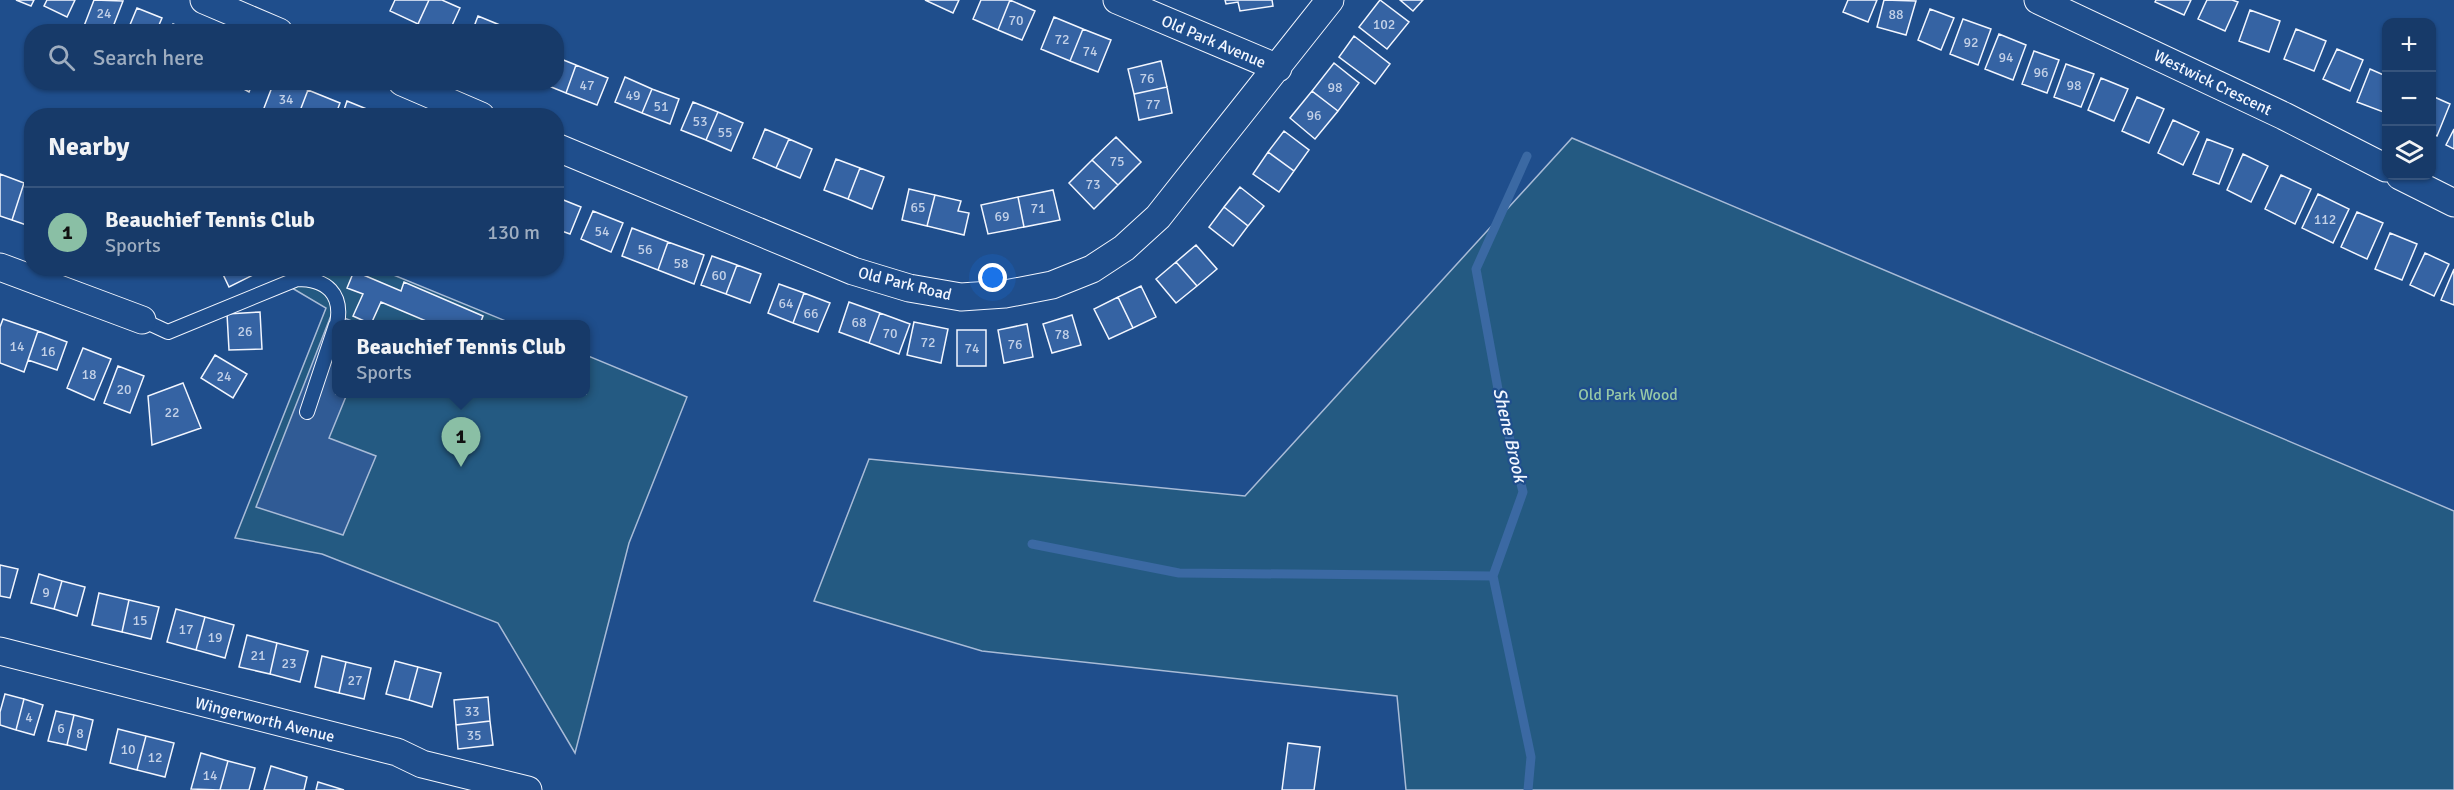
<!DOCTYPE html>
<html lang="en">
<head>
<meta charset="utf-8">
<style>
	body { margin:0; font-family:Signika,sans-serif; background:#244571; color:#f1f3f6 }
	.controls { position:absolute; right:18px; top:18px; display:grid; overflow:hidden; border-radius:12px; box-shadow:0 2px 4px #0004 }
	.controls button { width:54px; height:54px; display:grid; place-items:center; padding:0; border:0; border-bottom:2px solid #36547d; background:#173a69; color:#f1f3f6; font:30px sans-serif }
	.you { position:absolute; left:993px; top:278px; width:21px; height:21px; margin:-15px; border:4px solid #fff; border-radius:50%; background:#1a73e8; box-shadow:0 0 0 9px #1a73e833 }
	.badge { display:grid; place-items:center; width:39px; height:39px; border-radius:50%; background:#8abfa5; color:#111; font-size:20px; font-weight:700 }
	.pin { position:absolute; translate:-50% -50px; filter:drop-shadow(0 2px 3px #0008) }
	.pin::after { content:''; position:absolute; top:32px; width:21px; height:18px; background:inherit; clip-path:polygon(0 0,100% 0,50% 100%) }
	.popup { position:absolute; left:332px; top:320px; width:258px; height:78px; box-sizing:border-box; display:grid; place-content:center; border-radius:12px; background:#173a69; filter:drop-shadow(0 2px 4px #0005); font-size:20px; white-space:nowrap; color:#9eadc0 }
	.popup b { font-size:22px; color:#f1f3f6 }
	.popup::after { content:''; position:absolute; left:50%; top:100%; margin-left:-12px; border:12px solid transparent; border-top-color:#173a69 }
	.list { margin:0; padding:0; list-style:none }
	h2 { display:flex; justify-content:space-between; align-items:center; height:78px; margin:0; padding:0 24px; font-size:26px }
	h2 small { font-size:20px; font-weight:400; color:#9eadc0 }
	.list li { display:grid; grid-template-columns:39px 1fr auto; gap:18px; align-items:center; box-sizing:border-box; height:90px; padding:0 24px; border-top:2px solid #36547d }
	.list b { display:block; font-size:22px; white-space:nowrap }
	.list p { margin:0; font-size:20px; white-space:nowrap; color:#9eadc0 }
	.list em { font-size:20px; font-style:normal; color:#9eadc0 }
	.icon { flex:none; width:33px; height:33px; fill:none; stroke:currentColor; stroke-width:2; stroke-linecap:round; stroke-linejoin:round }
	.map { position:relative; flex:none; width:2454px; height:790px; overflow:hidden }
	.search { position:absolute; background:#173a69; box-shadow:0 2px 4px #0004; left:24px; top:24px; width:540px; height:66px; display:flex; align-items:center; gap:15px; box-sizing:border-box; padding:0 21px; border-radius:24px; color:#9eadc0; font-size:22px }
	.panel { position:absolute; background:#173a69; box-shadow:0 2px 4px #0004; left:24px; top:108px; width:540px; height:168px; border-radius:24px }
	.map>svg:first-child { display:block }
	.green { fill:#245a82; stroke:#a8bbd7; stroke-width:1.5 }
	.parking { fill:#305b95; stroke:#a8bbd7; stroke-width:1.5 }
	.lines { fill:none; stroke-linecap:round; stroke-linejoin:round }
	.stream { stroke:#3b69a3; stroke-width:9 }
	.building { fill:#3563a3; stroke:#f2f6ff; stroke-width:1.5 }
	.service-casing { stroke:#f2f6ff; stroke-width:16 }
	.minor-casing { stroke:#f2f6ff; stroke-width:29 }
	.service { stroke:#1f4e8c; stroke-width:14 }
	.minor { stroke:#1f4e8c; stroke-width:27 }
	.labels { text-anchor:middle; stroke-width:4.5; stroke-linejoin:round; paint-order:stroke }
	.number-label { font-size:14px; fill:#c3d1e8 }
	.street-label { font-size:16px; fill:#f2f6ff; stroke:#1f4e8c }
	.park-label { font-size:16px; fill:#97c8a6; stroke:#1f4e8c }
	.water-label { font-size:18px; font-style:italic; fill:#f2f6ff; stroke:#1f4e8c }
</style>
</head>
<body>
<div class="map">
<svg width="2454" height="790" viewBox="0 0 2454 790">
	<rect width="100%" height="100%" fill="#1f4e8c"/>
	<path class="green" d="M1572 138 2454 511V790H1406L1397 696 982 651 814 601 869 459 1245 496Z
		M311 269H379L513 324H336V394H586V355L687 397 629 543 575 753 498 623 322 554 235 538 326 308 292 288Z"/>
	<path class="parking" d="M332 313 359 324H336V394H347L329 438 376 456 343 535 256 507Z"/>
	<g class="lines">
		<path class="stream" d="M1527 156 1476 269 1500 400 1523 492 1493 576 1531 757 1528 790
			M1032 544 1179 573 1493 576"/>
	</g>
	<path class="building" d="M16 0H34L31 6Z
		M47 0H75L67 17 44 6Z
		M94 0 123 1 111 32H98L84 26Z
		M395 0H429L418 24 390 11Z
		M429 0H442L460 8 449 32H435L418 24Z
		M925 0H959L953 13Z
		M981 0H1010L998 30 973 19Z
		M1010 0 1035 11 1022 40 998 30Z
		M1225 0H1272L1273 6 1240 11 1238 2 1226 4Z
		M1380 0 1409 22 1387 49 1359 27Z
		M1400 0H1423L1413 11Z
		M1848 0H1877L1868 22 1843 12Z
		M1884 0 1916 1 1906 35 1877 27Z
		M2156 0H2191L2184 15 2155 2Z
		M2207 0H2232L2238 2 2225 31 2198 19Z
		M137 8 162 18 156 32H127Z
		M1930 9 1954 18 1941 50 1918 40Z
		M2250 10 2280 21 2269 52 2239 41Z
		M478 16 507 28 505 32H472Z
		M1054 17 1083 29 1070 61 1041 49Z
		M1963 19 1991 29 1978 65 1950 54Z
		M173 24 192 32H170Z
		M1083 29 1111 40 1098 72 1070 61Z
		M2296 29 2326 41 2314 71 2284 59Z
		M1999 34 2026 45 2013 80 1985 69Z
		M1354 36 1390 64 1375 84 1339 57Z
		M2337 49 2363 60 2350 91 2323 79Z
		M2034 51 2059 60 2047 93 2022 84Z
		M556 57 576 65 566 93 539 82H556Z
		M1161 61 1167 87 1134 94 1128 69Z
		M1334 63 1359 83 1338 111 1312 91Z
		M2066 64 2094 74 2081 107 2054 97Z
		M576 65 608 78 597 105 566 93Z
		M2370 69 2386 76V113L2357 102Z
		M625 77 652 89 642 113 615 102Z
		M2101 78 2128 89 2114 121 2088 110Z
		M231 82H253L249 92Z
		M274 82H289L308 90 298 116H282L264 108Z
		M1167 87 1172 113 1139 120 1134 94Z
		M652 89 679 99 670 124 642 113Z
		M308 90 340 103 335 116H298Z
		M1312 91 1338 111 1315 139 1290 118Z
		M2432 96 2450 104 2437 136 2432 133Z
		M2137 97 2164 109 2149 143 2122 131Z
		M347 101 374 112 373 116H342Z
		M693 102 718 112 706 140 681 130Z
		M718 112 743 123 731 151 706 140Z
		M2173 120 2199 132 2183 165 2158 153Z
		M765 129 789 139 776 168 753 158Z
		M2454 129V149L2446 145Z
		M1284 131 1309 150 1294 171 1268 152Z
		M1116 137 1141 162 1118 185 1092 160Z
		M789 139 812 149 800 178 776 168Z
		M2207 139 2233 149 2219 184 2193 174Z
		M1268 152 1294 171 1279 192 1253 174Z
		M2243 154 2268 166 2251 202 2227 190Z
		M836 159 860 168 848 199 824 190Z
		M1092 160 1118 185 1094 209 1069 183Z
		M860 168 884 177 872 209 848 199Z
		M0 174 24 183 12 220 0 216Z
		M2281 175 2311 189 2295 224 2265 209Z
		M24 183 32 186V227L12 220Z
		M1240 187 1264 206 1248 226 1224 207Z
		M909 189 935 195 927 226 902 220Z
		M1053 190 1060 220 1024 227 1018 197Z
		M2318 194 2349 209 2333 243 2302 228Z
		M935 195 961 201 958 211 969 213 964 235 927 226Z
		M556 197 581 207 570 234 556 229Z
		M1018 197 1024 227 988 234 981 205Z
		M1224 207 1248 226 1233 246 1209 227Z
		M593 211 623 223 611 252 581 239Z
		M2357 212 2383 223 2367 259 2341 247Z
		M632 228 668 242 658 270 622 256Z
		M2390 233 2417 244 2402 280 2375 269Z
		M668 242 704 255 694 284 658 270Z
		M1196 245 1217 269 1197 286 1176 262Z
		M2425 253 2449 264 2434 296 2410 285Z
		M712 256 737 265 726 294 701 285Z
		M1176 262 1197 286 1176 303 1156 279Z
		M737 265 761 274 750 303 726 294Z
		M220 268H265V269L229 287Z
		M2454 269V305L2441 300Z
		M354 271 401 291 404 282 483 316 480 324H433L381 302 371 324 353 316 363 294 347 288Z
		M779 284 804 293 793 323 768 313Z
		M1141 286 1156 317 1133 328 1118 297Z
		M804 293 830 303 818 332 793 323Z
		M1118 297 1133 328 1109 339 1094 309Z
		M849 302 880 313 869 343 839 332Z
		M260 312 262 349 229 350 227 314Z
		M880 313 910 324 899 354 869 343Z
		M1072 315 1081 345 1052 353 1043 324Z
		M3 319 38 331 24 372 0 363V327Z
		M914 322 948 329 941 363 907 355Z
		M1027 324 1033 357 1004 363 998 330Z
		M957 330H986V366H957Z
		M38 331 67 342 57 370 28 360Z
		M83 348 111 359 94 400 67 388Z
		M215 355 247 374 233 398 201 378Z
		M118 366 144 376 130 413 104 403Z
		M183 383 201 428 152 445 148 396Z
		M0 565 18 569 10 598 0 596Z
		M39 574 62 581 54 609 31 603Z
		M62 581 85 587 77 616 54 609Z
		M99 593 129 600 122 632 92 625Z
		M129 600 159 607 151 639 122 632Z
		M176 609 205 617 196 650 167 642Z
		M205 617 234 625 225 658 196 650Z
		M247 635 277 643 270 674 239 667Z
		M277 643 308 651 300 682 270 674Z
		M322 656 346 662 339 693 315 687Z
		M395 661 418 667 409 700 386 694Z
		M346 662 371 668 364 699 339 693Z
		M418 667 441 673 432 707 409 700Z
		M5 694 24 699 16 730 0 725V712Z
		M488 697 490 721 456 725 454 700Z
		M24 699 43 705 34 735 16 730Z
		M56 711 74 715 67 745 48 741Z
		M74 715 93 720 86 750 67 745Z
		M490 721 493 745 458 749 456 725Z
		M118 729 146 736 137 770 110 763Z
		M146 736 174 743 165 777 137 770Z
		M1288 743 1320 747 1314 790H1282Z
		M201 753 228 761 220 790 191 789Z
		M228 761 255 768 249 790H220Z
		M271 766 307 777 304 790H264Z
		M318 782 344 790H316Z"/>
	<g class="lines">
		<g class="service-casing">
			<path id="service" d="M142 320 168 332 297 279C327 279 343 294 337 324
				M307 412 336 325"/>
		</g>
		<g class="minor-casing">
			<path id="minor" d="M204 0 279 32
				M1117 0 1278 68
				M2038 0 2284 116 2386 168
				M402 82 481 116
				M556 147 853 271 909 288 961 297 1005 294 1052 285 1092 269 1124 248 1158 217 1330 0
				M2400 176 2454 203
				M0 267 142 320
				M0 651 397 752 422 764 528 790"/>
		</g>
		<use href="#service" class="service"/>
		<use href="#minor" class="minor"/>
	</g>
	<g class="labels">
		<g class="number-label">
			<text x="104" y="18">24</text>
			<text x="1896" y="19">88</text>
			<text x="1016" y="25">70</text>
			<text x="1384" y="29">102</text>
			<text x="1062" y="44">72</text>
			<text x="1971" y="47">92</text>
			<text x="1090" y="56">74</text>
			<text x="2006" y="62">94</text>
			<text x="2041" y="77">96</text>
			<text x="1147" y="83">76</text>
			<text x="587" y="90">47</text>
			<text x="2074" y="90">98</text>
			<text x="1335" y="92">98</text>
			<text x="633" y="100">49</text>
			<text x="286" y="104">34</text>
			<text x="1153" y="109">77</text>
			<text x="661" y="111">51</text>
			<text x="1314" y="120">96</text>
			<text x="700" y="126">53</text>
			<text x="725" y="137">55</text>
			<text x="1117" y="166">75</text>
			<text x="1093" y="189">73</text>
			<text x="918" y="212">65</text>
			<text x="1038" y="213">71</text>
			<text x="1002" y="221">69</text>
			<text x="2325" y="224">112</text>
			<text x="602" y="236">54</text>
			<text x="645" y="254">56</text>
			<text x="681" y="268">58</text>
			<text x="719" y="280">60</text>
			<text x="786" y="308">64</text>
			<text x="811" y="318">66</text>
			<text x="859" y="327">68</text>
			<text x="245" y="336">26</text>
			<text x="890" y="338">70</text>
			<text x="1062" y="339">78</text>
			<text x="928" y="347">72</text>
			<text x="1015" y="349">76</text>
			<text x="17" y="351">14</text>
			<text x="972" y="353">74</text>
			<text x="48" y="356">16</text>
			<text x="89" y="379">18</text>
			<text x="224" y="381">24</text>
			<text x="124" y="394">20</text>
			<text x="172" y="417">22</text>
			<text x="46" y="597">9</text>
			<text x="140" y="625">15</text>
			<text x="186" y="634">17</text>
			<text x="215" y="642">19</text>
			<text x="258" y="660">21</text>
			<text x="289" y="668">23</text>
			<text x="355" y="685">27</text>
			<text x="472" y="716">33</text>
			<text x="29" y="722">4</text>
			<text x="61" y="733">6</text>
			<text x="80" y="738">8</text>
			<text x="474" y="740">35</text>
			<text x="128" y="754">10</text>
			<text x="155" y="762">12</text>
			<text x="210" y="780">14</text>
		</g>
		<g class="street-label">
			<text transform="translate(1214 41) rotate(23)" y="6">Old Park Avenue</text>
			<text transform="translate(2213 82) rotate(26)" y="6">Westwick Crescent</text>
			<text transform="translate(905 283) rotate(14)" y="6">Old Park Road</text>
			<text transform="translate(265 719) rotate(14)" y="6">Wingerworth Avenue</text>
		</g>
		<g class="park-label">
			<text x="1628" y="400">Old Park Wood</text>
		</g>
		<g class="water-label">
			<text transform="translate(1510 435) rotate(77)" y="6">Shene Brook</text>
		</g>
	</g>
</svg>
<div class="controls">
<button>+</button>
<button>−</button>
<button><svg class="icon" aria-label="layers" viewBox="0 0 24 24"><path d="M12 4l9 5-9 5-9-5zM3 14l9 5 9-5"/></svg></button>
</div>
<div class="you"></div>
<div class="pin badge" style="left:461px;top:467px">1</div>
<div class="popup"><b>Beauchief Tennis Club</b>Sports</div>
<div class="search"><svg class="icon" aria-label="search" viewBox="0 0 24 24"><circle cx="10" cy="10" r="6"/><path d="M15 15l6 6"/></svg>Search here</div>
<section class="panel">
<h2>Nearby<small></small></h2>
<ul class="list">
<li><span class="badge">1</span><div><b>Beauchief Tennis Club</b><p>Sports</p></div><em>130 m</em></li>
</ul>
</section>
</div>
</body>
</html>
